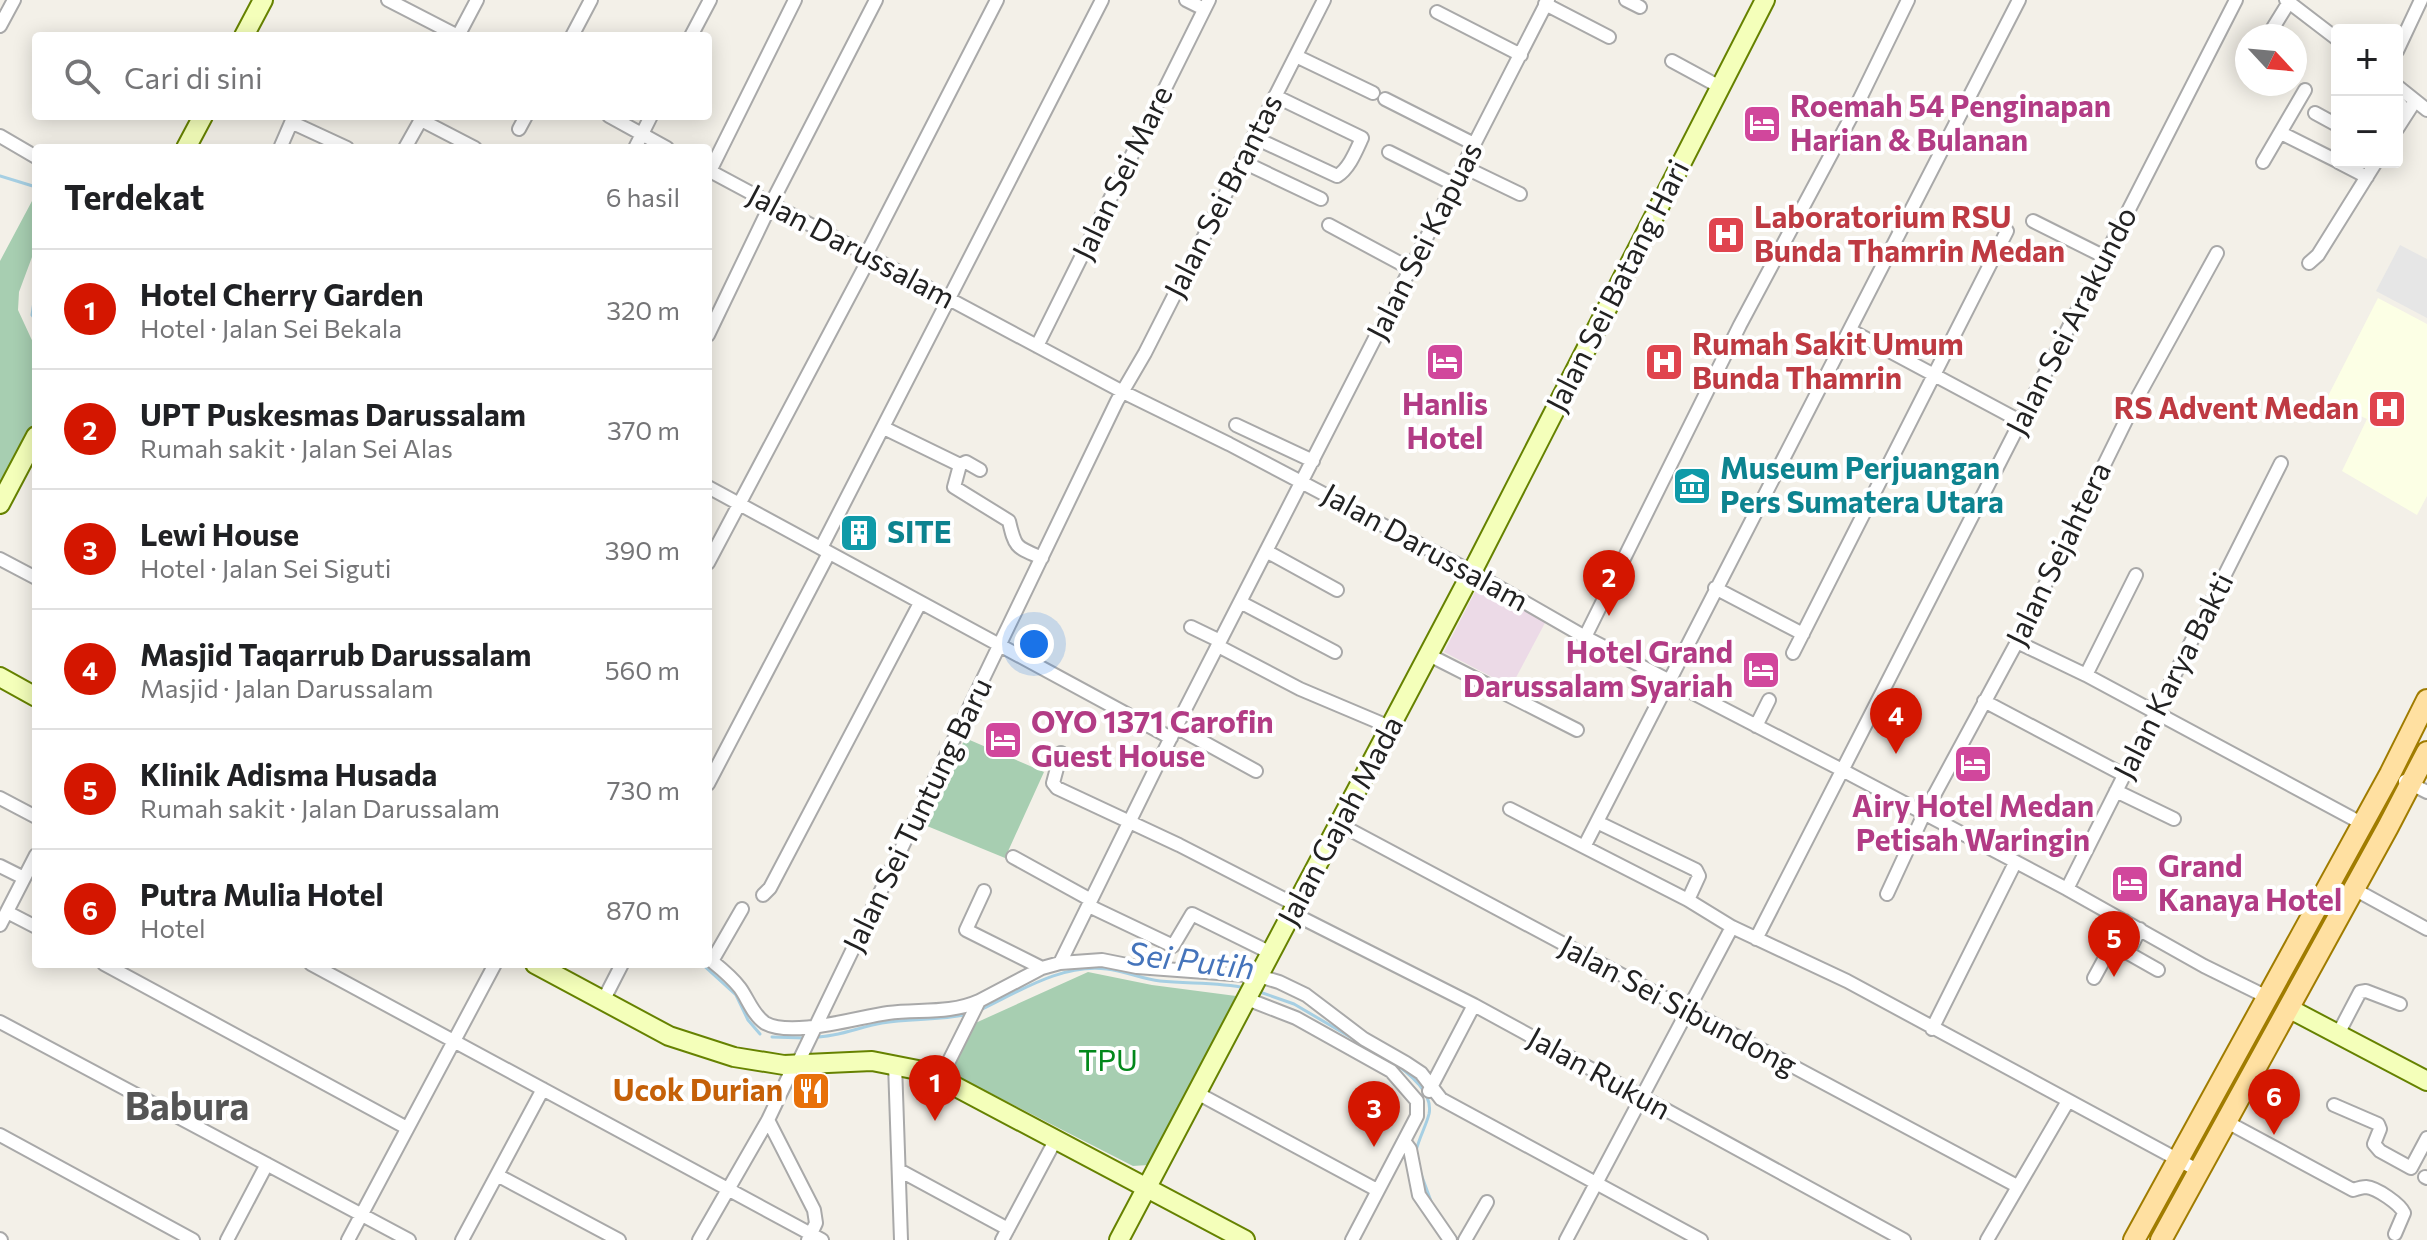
<!DOCTYPE html>
<html lang="id">
<head>
<meta charset="utf-8">
<style>
	body { margin:0; font-family:Commissioner,sans-serif; background:#f2f2f2; color:#202124 }
	.controls { position:absolute; right:24px; top:24px; display:grid; overflow:hidden; border-radius:8px; box-shadow:0 4px 20px #0003 }
	.controls button { width:72px; height:72px; display:grid; place-items:center; padding:0; border:0; border-bottom:2px solid #e0e0e0; background:#fff; color:#202124; font:40px sans-serif }
	.compass { position:absolute; left:2235px; top:24px; width:72px; height:72px; border-radius:50%; background:#fff; box-shadow:0 4px 20px #0003; rotate:116deg }
	.you { position:absolute; left:1034px; top:644px; width:28px; height:28px; margin:-20px; border:6px solid #fff; border-radius:50%; background:#1a73e8; box-shadow:0 0 0 12px #1a73e833 }
	.badge { display:grid; place-items:center; width:52px; height:52px; border-radius:50%; background:#d41600; color:#fff; font-size:26px; font-weight:700 }
	.pin { position:absolute; translate:-50% -66px; filter:drop-shadow(0 2px 4px #0008) }
	.pin::after { content:''; position:absolute; top:42px; width:28px; height:24px; background:inherit; clip-path:polygon(0 0,100% 0,50% 100%) }
	.list { margin:0; padding:0; list-style:none }
	h2 { display:flex; justify-content:space-between; align-items:center; height:104px; margin:0; padding:0 32px; font-size:34px }
	h2 small { font-size:26px; font-weight:400; color:#757577 }
	.list li { display:grid; grid-template-columns:52px 1fr auto; gap:24px; align-items:center; box-sizing:border-box; height:120px; padding:0 32px; border-top:2px solid #e0e0e0 }
	.list b { display:block; font-size:30px; white-space:nowrap }
	.list p { margin:0; font-size:26px; white-space:nowrap; color:#757577 }
	.list em { font-size:26px; font-style:normal; color:#757577 }
	.icon { flex:none; width:44px; height:44px; fill:none; stroke:currentColor; stroke-width:2; stroke-linecap:round; stroke-linejoin:round }
	.map { position:relative; flex:none; width:2427px; height:1240px; overflow:hidden }
	.search { position:absolute; background:#fff; box-shadow:0 4px 20px #0003; left:32px; top:32px; width:680px; height:88px; display:flex; align-items:center; gap:20px; box-sizing:border-box; padding:0 28px; border-radius:8px; color:#757577; font-size:30px }
	.panel { position:absolute; background:#fff; box-shadow:0 4px 20px #0003; left:32px; top:144px; width:680px; height:824px; border-radius:8px }
	.map>svg:first-child { display:block }
	.industrial { fill:#ecdae7 }
	.education { fill:#fcffe5 }
	.cemetery { fill:#a7ceb1 }
	.parking { fill:#e6e6e6 }
	.lines { fill:none; stroke-linecap:round; stroke-linejoin:round }
	.stream { stroke:#a6cfe3; stroke-width:3 }
	.street-casing { stroke:#a9a9a9; stroke-width:16 }
	.secondary-casing { stroke:#668200; stroke-width:22 }
	.primary-casing { stroke:#a07c00; stroke-width:24 }
	.street { stroke:#fff; stroke-width:12 }
	.secondary { stroke:#f4ffba; stroke-width:18 }
	.primary { stroke:#ffe0a1; stroke-width:20 }
	.labels { text-anchor:middle; stroke-width:8; stroke-linejoin:round; paint-order:stroke }
	.hotel-label { font-size:30px; font-weight:bold; fill:#b23c85; stroke:#fff; text-anchor:start }
	.street-label { font-size:30px; fill:#222; stroke:#fff }
	.health-label { font-size:30px; font-weight:bold; fill:#be3a42; stroke:#fff; text-anchor:start }
	.culture-label { font-size:30px; font-weight:bold; fill:#0d838f; stroke:#fff; text-anchor:start }
	.park-label { font-size:30px; fill:#03881b; stroke:#fff }
	.food-label { font-size:30px; font-weight:bold; fill:#c56008; stroke:#fff; text-anchor:end }
	.water-label { font-size:32px; font-style:italic; fill:#4574bb; stroke:#fff }
	.district-label { font-size:38px; font-weight:bold; fill:#555; stroke:#fff }
</style>
</head>
<body>
<div class="map">
<svg width="2427" height="1240" viewBox="0 0 2427 1240">
	<rect width="100%" height="100%" fill="#f3f0e8"/>
	<path class="industrial" d="M1478 586 1546 621 1511 687 1444 652Z"/>
	<path class="education" d="M2378 298 2427 324V496L2417 515 2342 471 2367 419 2326 400Z"/>
	<path class="cemetery" d="M32 201 35 249 19 292 18 310 36 349V423L0 490V261Z
		M965 738 1044 772 1005 858 927 826Z
		M1088 972 1152 985 1236 996 1148 1165 1133 1166 947 1071 971 1025Z"/>
	<path class="parking" d="M2400 245 2427 259V318L2376 291Z"/>
	<g class="lines">
		<path class="stream" d="M0 176 36 187
			M36 288 32 315 36 321
			M702 964 736 995 748 1020 760 1034
			M1257 991 1294 1004 1357 1041
			M980 1010C1018 992 1062 963 1107 969 1125 971 1142 979 1160 981 1189 984 1218 982 1246 988
			M772 1037 804 1038
			M815 1037C839 1037 859 1027 882 1023 911 1018 940 1021 969 1014
			M1388 1059C1405 1070 1434 1091 1429 1114 1426 1126 1419 1138 1416 1151
			M1421 1174 1432 1204"/>
		<g class="street-casing">
			<path id="street" d="M388 0 458 36
				M1186 0 1204 9
				M1626 0 1640 7
				M2286 0 2337 39
				M1545 4 1609 37
				M1437 12 1521 55
				M0 26 14 0
				M458 36 477 0
				M572 36 591 0
				M691 36 710 0
				M2268 36 2289 2
				M2397 51 2421 0
				M1296 56 1373 93
				M1672 61 1720 87
				M2397 86 2427 110
				M1385 99 1474 144
				M2397 101 2401 105 2397 114
				M2315 113 2337 125
				M609 116 667 148
				M421 120 475 148
				M293 123 347 148
				M519 129 526 116
				M2397 129 2415 101
				M2281 133 2337 161
				M0 136 36 157
				M1253 137 1337 176C1349 169 1356 151 1362 138L1275 96
				M281 146 294 116
				M405 148 423 116
				M635 148 651 116
				M1389 152 1455 185
				M1241 161 1321 199
				M2263 162 2305 90
				M2338 162 2367 177
				M1464 167 1520 194
				M708 170 1123 392 1229 444 1472 572 1585 637 1842 770 2067 889 2204 966 2267 997
				M710 171 795 0
				M2033 221 2103 256
				M1329 225 1409 268
				M866 255 997 0
				M2309 263 2318 255 2376 162
				M1850 330 2022 422
				M708 335 771 204 876 0
				M1037 346 1209 0
				M1236 425 1313 461
				M884 428 960 465 966 462 980 470
				M960 465 954 487 1009 521C1015 548 1016 547 1042 558
				M708 487 1171 738
				M821 548 1102 0
				M1266 551 1337 590
				M0 559 36 578
				M708 563 870 257
				M1715 588 1803 634
				M1240 602 1335 652
				M1191 627 1220 641
				M1585 637 1740 325 1850 119 1908 0
				M2017 642 2086 675 2363 824
				M1218 646 1300 689 1390 727
				M1793 653 2007 231
				M1429 655 1577 730
				M2086 675 2136 575
				M1984 701 2124 775
				M1756 726 1769 700
				M1176 727 1256 771
				M1061 753 1053 783 1057 788 1179 845 1296 905
				M2405 781 2427 792
				M708 784 829 553
				M2116 791 2174 819
				M0 798 36 817
				M1510 809 1688 900 1732 927 1847 981 2199 1171
				M1597 822 1696 870 1699 876 1688 900
				M1339 824 2017 1186
				M1585 845 2019 0
				M1013 857 1091 900
				M0 866 24 878
				M2067 889 2281 463
				M2354 889 2427 929
				M984 891 966 930 1042 968
				M1887 894 1924 814 2017 642 2135 402 2217 253
				M763 895 770 888 920 603
				M1089 906 1173 946 1192 914 1271 953
				M7 912 36 927
				M1292 913 1474 1005 1904 1240
				M0 925 36 855
				M2140 929 2128 953 2158 970
				M1756 939 2236 0
				M708 958C719 967 731 976 740 988 748 999 753 1015 765 1023 792 1038 858 1017 888 1013 919 1009 950 1014 979 1001
				M712 961 742 909
				M1060 963 1102 960 1137 967 1259 976 1279 982 1306 995 1364 1039 1406 1063 1421 1073 1441 1099 1701 1240
				M104 964 407 1128
				M311 964 822 1240
				M2094 978 2125 921
				M1247 999 1296 1018 1391 1071 1417 1101V1116L1352 1240
				M603 1001 622 964
				M0 1022 409 1240
				M1932 1029 2015 863
				M2338 1034 2360 992 2366 991 2400 1004
				M895 1064 901 1240
				M797 1065 1117 401 1145 353 1324 0
				M941 1077 979 1001 1042 968 1060 963 1176 727 1548 0
				M1429 1091 1474 1005
				M1197 1093 1377 1190
				M2334 1105 2378 1124 2380 1129 2374 1144 2380 1151 2411 1168 2427 1138
				M768 1120 814 1210 816 1223 808 1240
				M2227 1122 2353 1190C2356 1189 2362 1187 2366 1187 2377 1188 2400 1204 2404 1213L2395 1234
				M0 1135 193 1240
				M1404 1141 1410 1149 1419 1195 1450 1240
				M899 1170 1008 1229
				M497 1175 619 1240
				M2425 1177 2427 1178
				M0 1239 1 1240
				M227 1240 267 1164
				M348 1240 495 964
				M462 1240 543 1089
				M699 1240 768 1120 794 1065
				M1002 1240 1056 1139
				M1465 1240 1487 1202
				M1566 1240 1732 927
				M1987 1240 2068 1101"/>
		</g>
		<g class="secondary-casing">
			<path id="secondary" d="M244 36 263 0
				M186 148 203 116
				M0 504 36 436
				M0 677 36 697
				M535 964 669 1036 734 1057 784 1065 872 1061 928 1072 1245 1240
				M2288 1008 2427 1081
				M1119 1240 1472 572 1765 0"/>
		</g>
		<g class="primary-casing">
			<path id="primary" d="M2134 1240 2390 774 2427 700
				M2161 1240 2388 827 2427 752"/>
		</g>
		<use href="#street" class="street"/>
		<use href="#secondary" class="secondary"/>
		<use href="#primary" class="primary"/>
	</g>
	<defs>
		<g id="hotel-square" transform="scale(2)"><rect x="-9" y="-9" width="18" height="18" rx="4" fill="#d1479c" stroke="#fff"/><path d="M-6-4.5h1.5V1H6V5H4.5V3h-9V5H-6ZM-4 0a1.8 1.8 0 1 1 3.6 0ZM.5 0V-2.5h3Q6-2.5 6 0Z" fill="#fff"/></g>
		<g id="hospital-square" transform="scale(2)"><rect x="-9" y="-9" width="18" height="18" rx="4" fill="#e0444e" stroke="#fff"/><path d="M-5-5h3v3.5h4V-5h3V5h-3V1.5h-4V5h-3Z" fill="#fff"/></g>
		<g id="museum-square" transform="scale(2)"><rect x="-9" y="-9" width="18" height="18" rx="4" fill="#0f9aa8" stroke="#fff"/><path d="M0-6L6-3V-2H-6V-3ZM-5-1h2V3h-2ZM-1-1h2V3h-2ZM3-1h2V3H3ZM-6 4H6V6H-6Z" fill="#fff"/></g>
		<g id="building-square" transform="scale(2)"><rect x="-9" y="-9" width="18" height="18" rx="4" fill="#0f9aa8" stroke="#fff"/><path d="M-4-6H4V6H1V3H-1V6H-4ZM-2.5-4.3h1.7v1.8h-1.7ZM.8-4.3h1.7v1.8H.8ZM-2.5-1h1.7V.8h-1.7ZM.8-1h1.7V.8H.8Z" fill="#fff"/></g>
		<g id="restaurant-square" transform="scale(2)"><rect x="-9" y="-9" width="18" height="18" rx="4" fill="#e8710a" stroke="#fff"/><path d="M-5-6h1v4h1v-4h1v4h1v-4h1v5L-1.5 .5V6h-2V.5L-5-1ZM5-6V6H3V1.5H1.5Q1.5-4 5-6Z" fill="#fff"/></g>
	</defs>
	<g fill-rule="evenodd">
		<use href="#hotel-square" x="1762" y="124"/>
		<use href="#hospital-square" x="1726" y="235"/>
		<use href="#hotel-square" x="1445" y="362"/>
		<use href="#hospital-square" x="1664" y="362"/>
		<use href="#hospital-square" x="2387" y="409"/>
		<use href="#museum-square" x="1692" y="486"/>
		<use href="#building-square" x="859" y="533"/>
		<use href="#hotel-square" x="1761" y="670"/>
		<use href="#hotel-square" x="1003" y="740"/>
		<use href="#hotel-square" x="1973" y="764"/>
		<use href="#hotel-square" x="2130" y="884"/>
		<use href="#restaurant-square" x="811" y="1091"/>
	</g>
	<g class="labels">
		<g class="hotel-label">
			<text x="1790" y="117">Roemah 54 Penginapan<tspan x="1790" dy="34">Harian &amp; Bulanan</tspan></text>
			<text x="1445" y="415" text-anchor="middle">Hanlis<tspan x="1445" dy="34">Hotel</tspan></text>
			<text x="1733" y="663" text-anchor="end">Hotel Grand<tspan x="1733" dy="34">Darussalam Syariah</tspan></text>
			<text x="1031" y="733">OYO 1371 Carofin<tspan x="1031" dy="34">Guest House</tspan></text>
			<text x="1973" y="817" text-anchor="middle">Airy Hotel Medan<tspan x="1973" dy="34">Petisah Waringin</tspan></text>
			<text x="2158" y="877">Grand<tspan x="2158" dy="34">Kanaya Hotel</tspan></text>
		</g>
		<g class="street-label">
			<text transform="translate(1123 173) rotate(-64)" y="10">Jalan Sei Mare</text>
			<text transform="translate(1224 196) rotate(-63)" y="10">Jalan Sei Brantas</text>
			<text transform="translate(1425 241) rotate(-63)" y="10">Jalan Sei Kapuas</text>
			<text transform="translate(851 247) rotate(28)" y="10">Jalan Darussalam</text>
			<text transform="translate(1618 286) rotate(-63)" y="10">Jalan Sei Batang Hari</text>
			<text transform="translate(2072 321) rotate(-63)" y="10">Jalan Sei Arakundo</text>
			<text transform="translate(1425 548) rotate(29)" y="10">Jalan Darussalam</text>
			<text transform="translate(2059 554) rotate(-64)" y="10">Jalan Sejahtera</text>
			<text transform="translate(2174 676) rotate(-63)" y="10">Jalan Karya Bakti</text>
			<text transform="translate(918 815) rotate(-64)" y="10">Jalan Sei Tuntung Baru</text>
			<text transform="translate(1341 821) rotate(-62)" y="10">Jalan Gajah Mada</text>
			<text transform="translate(1678 1006) rotate(28)" y="10">Jalan Sei Sibundong</text>
			<text transform="translate(1599 1074) rotate(29)" y="10">Jalan Rukun</text>
		</g>
		<g class="health-label">
			<text x="1754" y="228">Laboratorium RSU<tspan x="1754" dy="34">Bunda Thamrin Medan</tspan></text>
			<text x="1692" y="355">Rumah Sakit Umum<tspan x="1692" dy="34">Bunda Thamrin</tspan></text>
			<text x="2359" y="419" text-anchor="end">RS Advent Medan</text>
		</g>
		<g class="culture-label">
			<text x="1720" y="479">Museum Perjuangan<tspan x="1720" dy="34">Pers Sumatera Utara</tspan></text>
			<text x="887" y="543">SITE</text>
		</g>
		<g class="park-label">
			<text x="1108" y="1071">TPU</text>
		</g>
		<g class="food-label">
			<text x="783" y="1101">Ucok Durian</text>
		</g>
		<g class="water-label">
			<text transform="translate(1191 961) rotate(7)" y="11">Sei Putih</text>
		</g>
		<g class="district-label">
			<text x="187" y="1120">Babura</text>
		</g>
	</g>
</svg>
<div class="controls">
<button>+</button>
<button>−</button>
</div>
<svg class="compass" viewBox="-18 -18 36 36"><path d="M0-13l5 13h-10z" fill="#e53935"/><path d="M0 13l5-13h-10z" fill="#757577"/></svg>
<div class="you"></div>
<div class="pin badge" style="left:935px;top:1121px">1</div>
<div class="pin badge" style="left:1609px;top:616px">2</div>
<div class="pin badge" style="left:1374px;top:1147px">3</div>
<div class="pin badge" style="left:1896px;top:754px">4</div>
<div class="pin badge" style="left:2114px;top:977px">5</div>
<div class="pin badge" style="left:2274px;top:1135px">6</div>
<div class="search"><svg class="icon" aria-label="search" viewBox="0 0 24 24"><circle cx="10" cy="10" r="6"/><path d="M15 15l6 6"/></svg>Cari di sini</div>
<section class="panel">
<h2>Terdekat<small>6 hasil</small></h2>
<ul class="list">
<li><span class="badge">1</span><div><b>Hotel Cherry Garden</b><p>Hotel · Jalan Sei Bekala</p></div><em>320 m</em></li>
<li><span class="badge">2</span><div><b>UPT Puskesmas Darussalam</b><p>Rumah sakit · Jalan Sei Alas</p></div><em>370 m</em></li>
<li><span class="badge">3</span><div><b>Lewi House</b><p>Hotel · Jalan Sei Siguti</p></div><em>390 m</em></li>
<li><span class="badge">4</span><div><b>Masjid Taqarrub Darussalam</b><p>Masjid · Jalan Darussalam</p></div><em>560 m</em></li>
<li><span class="badge">5</span><div><b>Klinik Adisma Husada</b><p>Rumah sakit · Jalan Darussalam</p></div><em>730 m</em></li>
<li><span class="badge">6</span><div><b>Putra Mulia Hotel</b><p>Hotel</p></div><em>870 m</em></li>
</ul>
</section>
</div>
</body>
</html>
